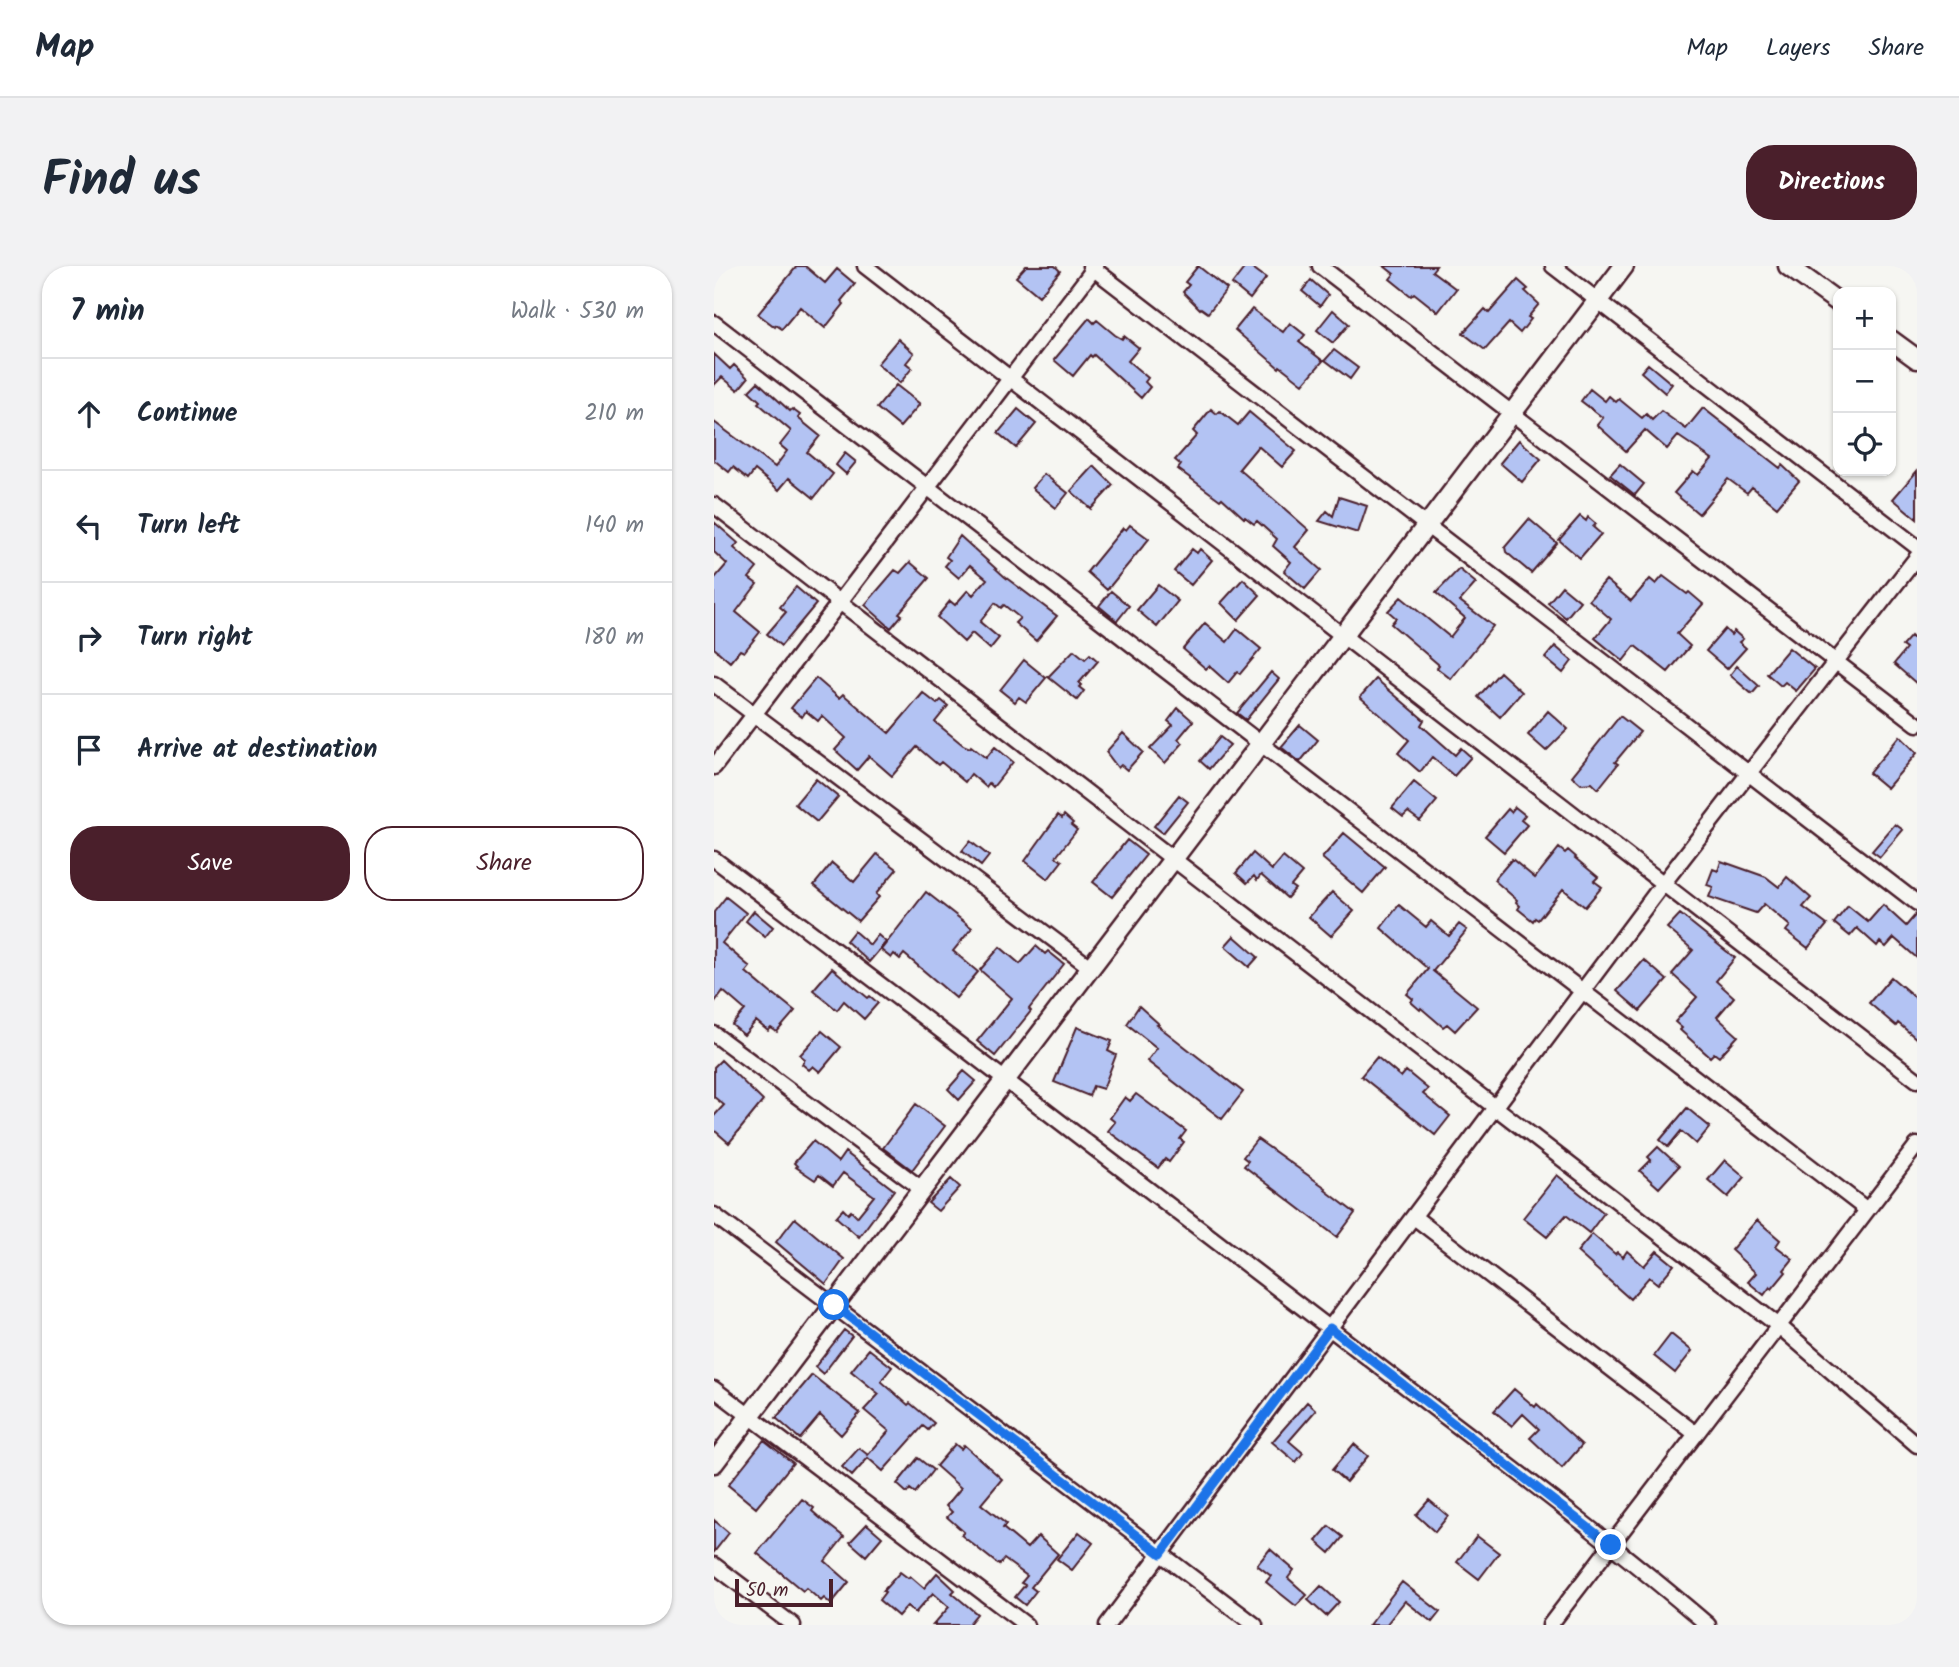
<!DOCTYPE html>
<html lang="en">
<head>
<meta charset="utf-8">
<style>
	body { margin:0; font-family:Kalam,sans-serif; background:#f2f2f3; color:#1f2937 }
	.controls { position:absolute; right:21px; top:21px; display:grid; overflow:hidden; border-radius:14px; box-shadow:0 2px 5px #0004 }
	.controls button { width:63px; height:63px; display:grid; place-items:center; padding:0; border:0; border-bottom:2px solid #e0e1e3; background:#fff; color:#1f2937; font:35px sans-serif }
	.scale { position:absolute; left:21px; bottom:18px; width:98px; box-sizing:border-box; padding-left:7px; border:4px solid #4a1f2b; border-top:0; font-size:19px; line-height:24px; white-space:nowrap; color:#4a1f2b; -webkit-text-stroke:5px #f6f6f2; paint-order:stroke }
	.stop { position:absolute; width:21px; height:21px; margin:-16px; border:5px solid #1a73e8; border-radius:50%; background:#fff }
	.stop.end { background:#1a73e8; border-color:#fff; box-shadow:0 2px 7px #0008 }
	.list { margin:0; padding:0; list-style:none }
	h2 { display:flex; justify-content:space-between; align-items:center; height:91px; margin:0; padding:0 28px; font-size:30px }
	h2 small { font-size:23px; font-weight:400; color:#747a83 }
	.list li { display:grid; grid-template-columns:46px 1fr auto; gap:21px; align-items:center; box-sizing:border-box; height:112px; padding:0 28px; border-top:2px solid #e0e1e3 }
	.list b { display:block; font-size:26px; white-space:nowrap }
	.list em { font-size:23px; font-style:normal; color:#747a83 }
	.actions { display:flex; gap:14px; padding:21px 28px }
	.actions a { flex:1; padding:16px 0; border:2px solid #4a1f2b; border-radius:28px; text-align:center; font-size:24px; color:#4a1f2b }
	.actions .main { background:#4a1f2b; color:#fff }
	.icon { flex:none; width:38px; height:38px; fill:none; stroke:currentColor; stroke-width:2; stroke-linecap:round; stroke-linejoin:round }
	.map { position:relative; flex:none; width:1203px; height:1359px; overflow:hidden; border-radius:28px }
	header { display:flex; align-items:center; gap:42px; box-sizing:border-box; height:98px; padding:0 35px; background:#fff; border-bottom:2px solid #e0e1e3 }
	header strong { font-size:33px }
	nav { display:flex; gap:38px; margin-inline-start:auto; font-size:24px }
	.intro { display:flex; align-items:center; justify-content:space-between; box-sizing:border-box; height:168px; padding:0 42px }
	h1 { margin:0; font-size:49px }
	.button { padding:18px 32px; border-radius:28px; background:#4a1f2b; color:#fff; font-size:24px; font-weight:700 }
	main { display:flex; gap:42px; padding:0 42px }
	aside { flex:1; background:#fff; border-radius:28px; box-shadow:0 2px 5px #0004 }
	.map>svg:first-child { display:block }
	.building { fill:#b3c3f3; stroke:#4a1f2b; stroke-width:2 }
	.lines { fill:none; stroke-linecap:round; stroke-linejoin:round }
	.minor-casing { stroke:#4a1f2b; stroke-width:19 }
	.major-casing { stroke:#4a1f2b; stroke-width:23 }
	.minor { stroke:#f6f6f2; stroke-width:14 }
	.major { stroke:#f6f6f2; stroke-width:18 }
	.route { stroke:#1a73e8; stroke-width:9 }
</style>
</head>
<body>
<header>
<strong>Map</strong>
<nav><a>Map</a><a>Layers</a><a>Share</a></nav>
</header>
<div class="intro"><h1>Find us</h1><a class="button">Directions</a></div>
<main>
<aside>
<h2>7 min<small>Walk · 530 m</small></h2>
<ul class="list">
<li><svg class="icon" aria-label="ahead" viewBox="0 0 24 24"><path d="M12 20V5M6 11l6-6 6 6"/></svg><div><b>Continue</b></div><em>210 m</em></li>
<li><svg class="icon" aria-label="left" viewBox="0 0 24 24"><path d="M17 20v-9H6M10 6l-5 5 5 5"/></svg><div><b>Turn left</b></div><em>140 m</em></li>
<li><svg class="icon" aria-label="right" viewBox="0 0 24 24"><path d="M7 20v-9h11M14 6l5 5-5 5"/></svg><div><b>Turn right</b></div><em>180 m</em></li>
<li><svg class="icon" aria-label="arrive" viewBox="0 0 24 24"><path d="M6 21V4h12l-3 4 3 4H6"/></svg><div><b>Arrive at destination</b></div></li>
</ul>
<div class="actions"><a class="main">Save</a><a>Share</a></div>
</aside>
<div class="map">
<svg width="1203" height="1359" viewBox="0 0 1203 1359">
	<rect width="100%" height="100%" fill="#f6f6f2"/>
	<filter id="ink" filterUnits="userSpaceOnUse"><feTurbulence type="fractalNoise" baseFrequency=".0143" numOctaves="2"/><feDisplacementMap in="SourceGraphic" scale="14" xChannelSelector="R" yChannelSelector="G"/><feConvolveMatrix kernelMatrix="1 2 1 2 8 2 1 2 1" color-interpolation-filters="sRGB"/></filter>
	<g filter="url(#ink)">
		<path class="building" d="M83 0H91L111 17 123 3 141 18 127 35 130 38 111 62 86 41 68 63 62 59 61 61 44 48Z
			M312 0H341L346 5 325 30 302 11Z
			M484 0 513 23 494 47 487 42 486 43 469 26 475 19 471 16Z
			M532 0H536L552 12 536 33 518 18Z
			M670 0H722L718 5 742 23 724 46 700 27 697 30 676 13 680 8Z
			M597 14 614 29 606 40 588 25Z
			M804 14 814 23 811 25 825 38 814 51 817 53 806 67 795 57 771 84 749 67 771 43 775 47Z
			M538 43 569 66 576 57 591 69 585 76 609 95 589 118 566 100 565 102 521 64Z
			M619 44 635 58 619 77 603 64Z
			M375 52 380 57 383 54 401 69 408 73 410 70 425 82 414 95 434 112 431 116 436 121 427 132 380 89 378 91 376 89 359 110 340 94Z
			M184 73 200 87 192 97 198 102 186 117 163 98Z
			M620 84 644 102 636 113 611 94Z
			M0 88 16 103 20 99 34 112 24 124 8 111 0 119Z
			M934 98 958 118 951 127 927 106Z
			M44 116 76 145 78 143 86 149 84 152 106 170 93 186 119 208 100 232 75 212 65 224 41 204 34 213 19 201 15 206 0 194V156L61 201 73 185 66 179 77 165 44 137 46 135 35 125Z
			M182 119 206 138 186 161 163 142Z
			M876 123 891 135 895 130 902 136 905 133 928 152 932 148 938 154 947 145 972 163 989 142 1066 202 1068 199 1085 215 1063 241 1038 221 1033 227 1014 213 985 248 960 227 979 205 984 209 998 193 964 170 953 183 931 164 912 185 883 159 889 152 867 135Z
			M304 143 322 158 302 182 284 167Z
			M497 143 503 148 506 145 524 159 535 146 582 185 568 201 544 180 525 203 595 264 581 281 607 304 591 323 570 305 577 296 559 280 563 273 543 255 540 258 531 251 530 252 508 232 506 234 464 203 467 199 461 194 483 169 479 165Z
			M805 174 827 193 808 216 786 197Z
			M131 187 142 196 132 208 122 199Z
			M906 198 930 218 921 229 896 209Z
			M380 200 399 219 377 243 357 225Z
			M1203 205V253L1179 233Z
			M330 208 354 227 342 242 318 222Z
			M625 231 653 240 644 267 605 255 613 245 619 250Z
			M866 250 872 255 874 251 882 258 879 261 887 268 866 292 845 274Z
			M815 253 843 277 817 307 792 286 791 281Z
			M0 256 24 277 20 282 43 302 35 312 43 318 22 346 46 366 30 386 26 384 16 396 0 382V313L13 298 0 286Z
			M416 259 435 273 393 324 373 306 409 262 412 264Z
			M246 270 291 311 343 350 322 375 301 357 306 352 290 339 287 342 281 337 266 356 285 372 276 383 258 367 250 376 223 351 236 335 241 339 254 324 259 329 273 313 256 299 245 312 231 300 236 294 232 291Z
			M478 283 483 287 486 283 498 294 477 319 460 305Z
			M196 296 215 312 185 347 188 349 177 362 151 339 181 304 186 307Z
			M745 303 762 317 746 335 779 360 737 413 723 402 725 399 677 358 682 352 674 345 687 331 736 371 751 352 722 327Z
			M949 310 973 328 975 326 989 338 963 368 976 380 954 406 921 380 909 395 881 372 897 353 875 334 892 314 917 335 936 313 942 318Z
			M529 313 546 329 524 354 507 337Z
			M444 319 464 335 443 361 423 344Z
			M848 320 866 335 852 352 834 337Z
			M82 321 102 338 67 380 53 368 72 346 66 341Z
			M397 325 415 340 403 355 385 340Z
			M491 357 513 376 523 363 547 383 526 408 523 406 514 417 495 400 492 403 469 383Z
			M1011 363 1017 369 1020 365 1029 373 1025 376 1032 382 1013 403 992 385Z
			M1197 370 1200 373 1203 370V418L1180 398 1192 383 1188 380Z
			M841 380 858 395 849 407 831 392Z
			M1075 382 1101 403 1082 425 1071 416 1067 420 1053 408Z
			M360 384 371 393 376 388 384 395 365 417 367 419 365 421 370 425 363 434 334 411Z
			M310 394 332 412 312 436 305 431 301 436 286 424Z
			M1023 400 1045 420 1038 428 1016 409Z
			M557 406 565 413 532 454 523 447Z
			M786 406 808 426 786 451 764 431Z
			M102 412 125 432 129 428 175 467 209 427 223 438 227 434 234 440 221 456 249 479 256 482 257 480 272 492 281 481 299 496 279 521 275 517 272 521 257 508 251 516 227 496 224 499 203 481 178 510 155 490 143 504 121 484 132 472 108 450 104 455 92 445 88 451 77 442Z
			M662 413 710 454 707 459 741 489 747 482 757 491 740 510 718 491 706 506 684 487 695 474 646 431Z
			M464 442 479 455 464 473 469 477 451 497 436 483 459 459 454 455Z
			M834 445 854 463 832 485 814 469Z
			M906 450 926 466 901 496 904 498 884 523 878 517 867 518 858 510Z
			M586 459 604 474 586 496 567 481Z
			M409 467 429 486 413 504 407 499 404 502 392 486Z
			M1186 470 1203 487 1173 522 1155 507Z
			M506 471 516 479 495 503 486 495Z
			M102 513 124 531 103 556 81 538Z
			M700 516 723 535 706 555 694 546 689 551 678 542Z
			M465 529 474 536 449 567 440 560Z
			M801 541 811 549 807 554 813 559 790 586 771 570 794 543 797 546Z
			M344 549 348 552 350 549 359 557 357 559 363 564 342 591 348 595 334 613 311 595Z
			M1181 558 1189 564 1166 591 1158 585Z
			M630 567 671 601 649 627 608 592Z
			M413 574 432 589 398 631 379 616Z
			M256 575 275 590 267 600 248 585Z
			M845 582 851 587 854 584 862 591 861 592 884 611 880 615 888 621 871 641 849 623 824 654 821 652 819 655 804 643 806 640 802 636 803 634 780 614 798 593 821 612Z
			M539 587 558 604 569 591 588 607 577 620 581 623 573 632 547 609 543 614 540 610 533 617 522 607Z
			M163 588 183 603 162 628 165 631 144 655 100 619 118 597 140 616Z
			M1007 595 1052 611 1065 621 1073 611 1097 632 1089 641 1113 659 1094 682 1072 665 1076 660 1050 638 1042 647 995 631 999 621 993 619 999 603 1004 605Z
			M212 626 258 662 239 685 264 706 242 732 190 688 186 693 180 688 177 692 167 684Z
			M618 626 640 645 617 670 595 651Z
			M12 631 32 647 8 677 36 701 32 706 59 729 60 728 81 745 63 766 57 762 54 765 42 755 30 769 18 759 31 744 9 725 0 737V646Z
			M685 639 712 661 717 655 735 670 745 658 753 664 719 705 763 741 741 765 733 758 729 761 707 742 706 744 697 736 699 733 693 728 714 703 667 662Z
			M1169 639 1192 660 1203 647V692L1180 672 1172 681 1166 676 1163 680 1143 662 1136 670 1120 657 1134 640 1154 656Z
			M40 645 59 661 51 671 32 655Z
			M966 648 1021 692 1002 715 1020 731 1003 751 1024 770 1005 791 1000 787 996 791 966 764 968 762 961 756 983 731 958 708 979 684 953 662Z
			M140 665 156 679 164 669 172 676 155 696 132 675Z
			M520 670 544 691 535 701 511 680Z
			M322 680 331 688 334 685 350 698 315 743 317 745 281 790 263 775 298 732 266 704 286 681 306 698Z
			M930 694 953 714 926 745 903 725Z
			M118 702 154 732 156 730 164 737 150 753 130 735 123 744 99 724Z
			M1177 711 1203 733V773L1184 757 1182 760 1155 737Z
			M425 740 445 758 443 759 529 826 508 853 433 795 443 782 413 758Z
			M363 761 398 775 394 785 402 789 389 823 379 820 375 830 340 816Z
			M108 765 127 781 106 806 99 800 95 804 88 798 91 793 86 789Z
			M663 791 687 811 692 805 714 823 709 828 736 850 721 869 647 810Z
			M7 794 49 835 15 877 0 864V850L10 839 0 831V801Z
			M250 805 262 815 245 834 234 823Z
			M422 828 472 865 466 873 470 876 455 896 451 893 444 902 394 865 401 856 396 852 411 831 416 835Z
			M202 838 231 860 198 904 169 882Z
			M973 842 996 861 982 878 967 865 954 881 946 874Z
			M543 873 612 922 611 924 641 947 623 971 530 900 534 895 529 891Z
			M99 875 124 896 131 886 180 924 145 971 122 951 129 943 134 948 137 945 143 951 160 930 129 907 119 920 105 909 101 914 82 901 83 900 80 897Z
			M944 881 965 900 945 922 926 905 937 894 934 891Z
			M1011 894 1031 911 1014 931 994 914Z
			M843 909 890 947 875 967 852 949 833 971 809 952Z
			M237 913 246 921 224 945 214 937Z
			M81 952 130 993 112 1018 62 976Z
			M1043 954 1066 974 1062 980 1079 993 1070 1004 1072 1006 1058 1023 1056 1021 1050 1029 1034 1016 1042 1007 1017 984Z
			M878 968 901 988 903 986 909 991 913 985 930 1000 943 985 960 999 944 1018 935 1011 916 1033 863 986Z
			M130 1064 138 1070 109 1108 101 1101Z
			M957 1068 978 1085 961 1107 940 1090Z
			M155 1083 178 1101 167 1115 194 1139 196 1137 220 1157 214 1164 209 1160 169 1205 154 1192 138 1210 128 1201 145 1182 154 1189 175 1165 150 1144 165 1128 137 1105Z
			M98 1109 146 1147 127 1169 106 1149 86 1173 62 1152Z
			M800 1123 821 1141 823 1138 868 1179 848 1202 816 1172 825 1163 809 1148 798 1160 780 1145Z
			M593 1136 602 1144 575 1175 589 1187 582 1196 558 1176Z
			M50 1174 79 1197 42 1242 14 1219Z
			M241 1178 247 1183 250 1179 288 1213 267 1238 292 1258 289 1262 313 1282 324 1270 344 1288 317 1321 322 1325 311 1339 301 1331 311 1319 307 1317 313 1310 290 1293 285 1299 247 1269 250 1266 233 1251 238 1246 232 1240 247 1222 222 1200Z
			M640 1178 654 1190 632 1216 618 1204Z
			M204 1192 219 1204 201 1227 196 1223 193 1227 183 1218Z
			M88 1233 100 1242 98 1245 106 1252 130 1271 111 1295 135 1316 117 1338 110 1332 107 1335 92 1322 89 1325 43 1287Z
			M715 1234 734 1250 721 1266 702 1249Z
			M0 1254 15 1267 0 1286Z
			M153 1258 168 1271 152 1290 136 1276Z
			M615 1260 629 1271 616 1287 602 1275Z
			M365 1266 379 1277 358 1304 343 1293Z
			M763 1270 785 1287 765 1313 743 1296Z
			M556 1283 580 1304 574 1312 593 1329 582 1340 552 1316 557 1310 543 1299Z
			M186 1306 194 1312 196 1310 210 1322 223 1307 241 1324 238 1327 263 1348 254 1359H219L235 1341 219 1327 201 1347 193 1340 184 1350 165 1334 171 1326 169 1325Z
			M688 1316 726 1346 718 1356 691 1335 672 1359H655Z
			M607 1320 625 1336 612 1350 594 1334Z"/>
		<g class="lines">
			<g class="minor-casing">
				<path id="minor" d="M151 0 1203 814
					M376 0 1203 637
					M606 0 1203 458
					M839 0 1203 281
					M0 57 1153 944
					M0 239 1065 1060 1203 1179
					M0 418 376 701
					M0 501 382 0
					M0 593C210 751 419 910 627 1071 750 1166 876 1258 994 1359
					M0 768 208 923
					M0 949 541 1359
					M700 951 982 1168
					M0 1123 312 1359
					M0 1299 79 1359
					M393 1359 948 619 1203 291
					M836 1359 1203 879"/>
			</g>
			<g class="major-casing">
				<path id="major" d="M1074 0 1124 36
					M1177 74 1203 93
					M0 1197 910 0"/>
			</g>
			<use href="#minor" class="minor"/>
			<use href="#major" class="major"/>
		</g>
	</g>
	<g class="lines" filter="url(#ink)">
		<path class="route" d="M120 1039 447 1288 616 1062 897 1279"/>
	</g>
</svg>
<div class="controls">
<button>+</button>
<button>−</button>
<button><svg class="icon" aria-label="locate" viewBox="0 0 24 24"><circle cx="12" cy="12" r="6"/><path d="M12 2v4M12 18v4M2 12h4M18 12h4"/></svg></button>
</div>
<div class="scale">50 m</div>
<div class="stop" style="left:120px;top:1039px"></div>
<div class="stop end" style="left:897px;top:1279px"></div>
</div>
</main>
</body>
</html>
